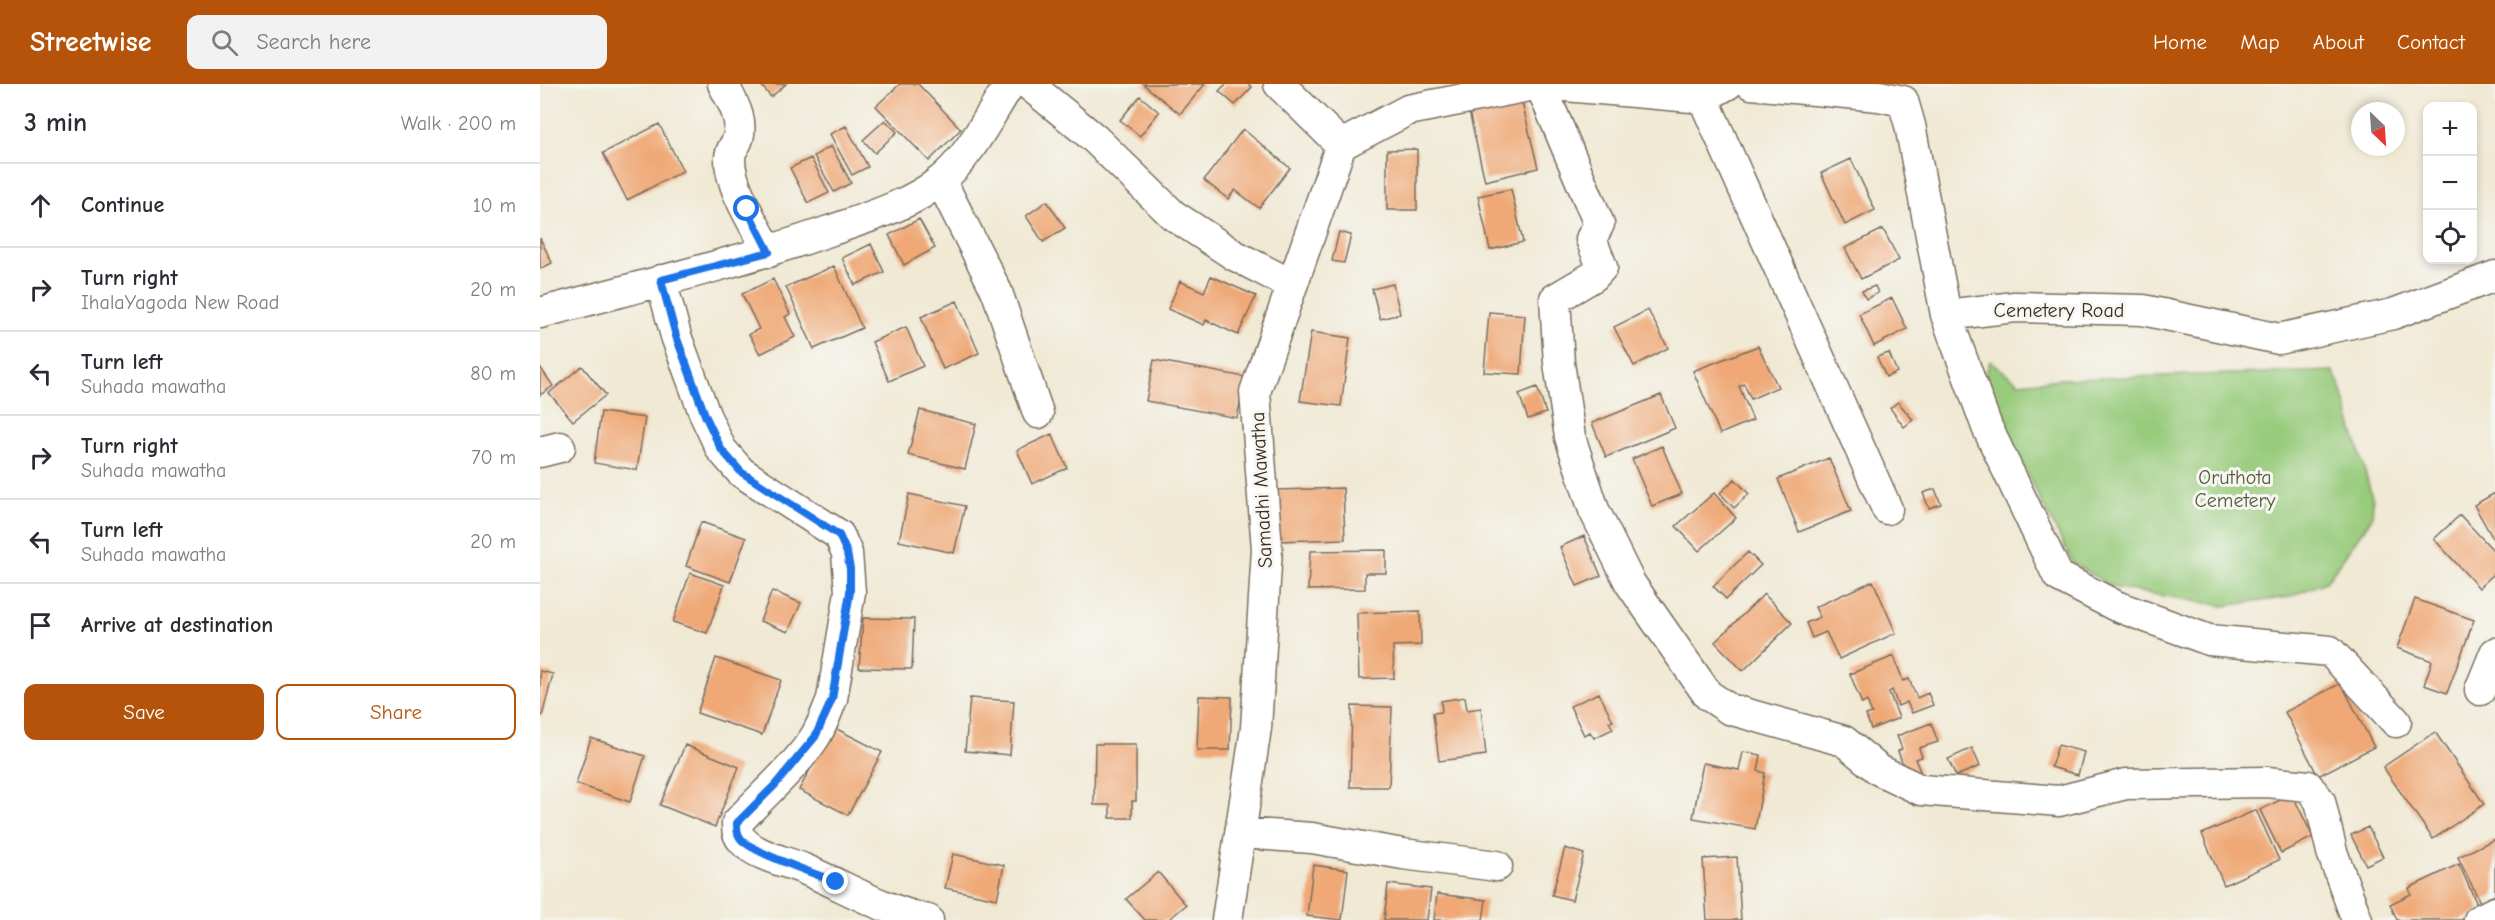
<!DOCTYPE html>
<html lang="en">
<head>
<meta charset="utf-8">
<style>
	body { margin:0; font-family:"Comic Neue",sans-serif; background:#f2f2f3; color:#2b2b33 }
	.controls { position:absolute; right:18px; top:18px; display:grid; overflow:hidden; border-radius:12px; box-shadow:0 3px 9px #0003 }
	.controls button { width:54px; height:54px; display:grid; place-items:center; padding:0; border:0; border-bottom:2px solid #e1e1e2; background:#fff; color:#2b2b33; font:30px sans-serif }
	.compass { position:absolute; left:1811px; top:18px; width:54px; height:54px; border-radius:50%; background:#fff; box-shadow:0 3px 9px #0003; rotate:155deg }
	.stop { position:absolute; width:18px; height:18px; margin:-14px; border:4px solid #1a73e8; border-radius:50%; background:#fff }
	.stop.end { background:#1a73e8; border-color:#fff; box-shadow:0 2px 6px #0008 }
	.list { margin:0; padding:0; list-style:none }
	h2 { display:flex; justify-content:space-between; align-items:center; height:78px; margin:0; padding:0 24px; font-size:26px }
	h2 small { font-size:20px; font-weight:400; color:#7c7c81 }
	.list li { display:grid; grid-template-columns:39px 1fr auto; gap:18px; align-items:center; box-sizing:border-box; height:84px; padding:0 24px; border-top:2px solid #e1e1e2 }
	.list b { display:block; font-size:22px; white-space:nowrap }
	.list p { margin:0; font-size:20px; white-space:nowrap; color:#7c7c81 }
	.list em { font-size:20px; font-style:normal; color:#7c7c81 }
	.actions { display:flex; gap:12px; padding:18px 24px }
	.actions a { flex:1; padding:14px 0; border:2px solid #b45309; border-radius:12px; text-align:center; font-size:21px; color:#b45309 }
	.actions .main { background:#b45309; color:#fff }
	.icon { flex:none; width:33px; height:33px; fill:none; stroke:currentColor; stroke-width:2; stroke-linecap:round; stroke-linejoin:round }
	.map { position:relative; flex:none; width:1955px; height:836px; overflow:hidden }
	header { display:flex; align-items:center; gap:36px; box-sizing:border-box; height:84px; padding:0 30px; background:#b45309; color:#fff }
	header strong { font-size:28px }
	nav { display:flex; gap:33px; margin-inline-start:auto; font-size:21px }
	.search { width:420px; height:54px; background:#f2f2f3; display:flex; align-items:center; gap:15px; box-sizing:border-box; padding:0 21px; border-radius:12px; color:#7c7c81; font-size:22px }
	main { display:flex }
	aside { flex:1; background:#fff }
	.map>svg:first-child { display:block }
	.green { fill:#98cb7b; stroke:#6a7a4c; stroke-width:1.5 }
	.building { fill:#efa876 }
	.lines { fill:none; stroke-linecap:round; stroke-linejoin:round }
	.street-casing { stroke:#7a6d5e; stroke-width:33 }
	.street { stroke:#fff; stroke-width:30 }
	.route { stroke:#1a73e8; stroke-width:8 }
	.labels { text-anchor:middle; stroke-width:6; stroke-linejoin:round; paint-order:stroke }
	.street-label { font-size:20px; fill:#3b2a1e; stroke:#f6f6f2 }
	.park-label { font-size:20px; fill:#575a3a; stroke:#f6f6f2 }
</style>
</head>
<body>
<header>
<strong>Streetwise</strong>
<div class="search"><svg class="icon" aria-label="search" viewBox="0 0 24 24"><circle cx="10" cy="10" r="6"/><path d="M15 15l6 6"/></svg>Search here</div>
<nav><a>Home</a><a>Map</a><a>About</a><a>Contact</a></nav>
</header>
<main>
<aside>
<h2>3 min<small>Walk · 200 m</small></h2>
<ul class="list">
<li><svg class="icon" aria-label="ahead" viewBox="0 0 24 24"><path d="M12 20V5M6 11l6-6 6 6"/></svg><div><b>Continue</b></div><em>10 m</em></li>
<li><svg class="icon" aria-label="right" viewBox="0 0 24 24"><path d="M7 20v-9h11M14 6l5 5-5 5"/></svg><div><b>Turn right</b><p>IhalaYagoda New Road</p></div><em>20 m</em></li>
<li><svg class="icon" aria-label="left" viewBox="0 0 24 24"><path d="M17 20v-9H6M10 6l-5 5 5 5"/></svg><div><b>Turn left</b><p>Suhada mawatha</p></div><em>80 m</em></li>
<li><svg class="icon" aria-label="right" viewBox="0 0 24 24"><path d="M7 20v-9h11M14 6l5 5-5 5"/></svg><div><b>Turn right</b><p>Suhada mawatha</p></div><em>70 m</em></li>
<li><svg class="icon" aria-label="left" viewBox="0 0 24 24"><path d="M17 20v-9H6M10 6l-5 5 5 5"/></svg><div><b>Turn left</b><p>Suhada mawatha</p></div><em>20 m</em></li>
<li><svg class="icon" aria-label="arrive" viewBox="0 0 24 24"><path d="M6 21V4h12l-3 4 3 4H6"/></svg><div><b>Arrive at destination</b></div></li>
</ul>
<div class="actions"><a class="main">Save</a><a>Share</a></div>
</aside>
<div class="map">
<svg width="1955" height="836" viewBox="0 0 1955 836">
	<rect width="100%" height="100%" fill="#f6f6f2"/>
	<filter id="ink" filterUnits="userSpaceOnUse"><feTurbulence type="fractalNoise" baseFrequency=".0167" numOctaves="2"/><feDisplacementMap in="SourceGraphic" scale="12" xChannelSelector="R" yChannelSelector="G"/><feConvolveMatrix kernelMatrix="1 2 1 2 8 2 1 2 1" color-interpolation-filters="sRGB"/></filter>
	<filter id="wash" filterUnits="userSpaceOnUse"><feTurbulence type="fractalNoise" baseFrequency=".008" numOctaves="4" result="noise"/><feDisplacementMap in="SourceGraphic" scale="24" xChannelSelector="R" yChannelSelector="G"/><feGaussianBlur stdDeviation="1.35" result="paint"/><feColorMatrix in="noise" values="0 0 0 0 0 0 0 0 0 0 0 0 0 0 0 0 0 1.4 0 .05"/><feComposite in="paint" operator="in"/></filter>
	<g filter="url(#wash)">
		<rect width="100%" height="100%" fill="#f0e9d4"/>
		<path class="green" d="M1450 277 1479 299 1521 295 1793 287 1801 304 1833 416 1832 434 1786 498 1749 513 1684 522 1572 503 1533 479 1442 302Z"/>
		<g id="blocks">
			<path class="building" d="M220 0H246L231 13Z
				M360 0H378L421 45 389 77 336 22Z
				M603 0H665L640 30Z
				M686 0H708L712 3 695 21 679 7Z
				M979 6 998 84 945 97 927 19Z
				M600 12 619 28 600 52 580 36Z
				M345 36 357 48 335 69 323 56Z
				M119 40 143 87 87 116 63 69Z
				M306 42 328 83 312 91 290 50Z
				M703 45 750 84 719 124 695 106 688 115 664 96Z
				M291 62 311 99 294 108 274 72Z
				M877 65V126H847V66Z
				M271 74 289 109 268 119 250 84Z
				M1311 75 1335 126 1305 141 1281 89Z
				M971 105 983 158 950 166 938 112Z
				M507 117 525 144 503 158 486 132Z
				M379 135 395 164 364 181 349 151Z
				M1343 145 1359 176 1321 195 1305 164Z
				M799 148 811 151 804 179 792 177Z
				M0 154 12 179 0 185Z
				M331 160 344 188 315 201 302 174Z
				M294 182 322 244 274 265 246 203Z
				M671 192 716 212 698 251 666 236 664 241 628 225 640 197 664 208Z
				M233 195 250 230 245 233 255 253 220 270 209 250 219 245 202 210Z
				M853 200 860 230 840 235 832 205Z
				M1335 202 1338 209 1326 215 1322 207Z
				M1352 214 1367 245 1334 262 1319 230Z
				M417 217 439 269 403 285 381 233Z
				M1108 226 1128 264 1094 282 1074 243Z
				M949 228 985 231 981 290 944 288Z
				M366 243 383 282 349 297 332 258Z
				M771 248 810 254 801 322 760 317Z
				M1218 262 1238 303 1211 315 1204 300 1199 302 1213 336 1180 350 1153 287Z
				M1349 269 1357 288 1346 293 1337 273Z
				M614 276 705 293 697 334 606 317Z
				M42 282 66 311 33 337 9 309Z
				M0 283 13 302 0 311Z
				M997 303 1006 329 988 335 979 310Z
				M1121 311 1135 344 1066 373 1052 339Z
				M1358 318 1373 336 1364 343 1350 324Z
				M380 326 436 340 425 385 368 371Z
				M61 328 105 334 97 386 54 379Z
				M512 350 527 384 492 400 477 366Z
				M1122 362 1142 410 1112 422 1092 375Z
				M1289 374 1311 427 1259 448 1238 395Z
				M1195 395 1209 410 1194 424 1180 409Z
				M803 404 805 455 738 457V406Z
				M1395 405 1401 420 1389 424 1383 409Z
				M1174 409 1196 434 1159 467 1136 442Z
				M1955 409V458L1934 421Z
				M369 410 425 422 414 469 359 457Z
				M1920 431 1955 468V489L1939 504 1894 455Z
				M161 438 206 454 190 498 146 482Z
				M1044 452 1061 492 1037 502 1020 463Z
				M846 466V489H825V505L768 506 770 467Z
				M1208 468 1221 481 1186 515 1173 502Z
				M150 489 184 501 167 549 133 538Z
				M1333 497 1356 549 1299 575 1286 548 1272 554 1266 539 1280 533 1275 523Z
				M232 507 261 519 248 548 220 537Z
				M1224 510 1252 539 1203 587 1175 558Z
				M1875 515 1934 536 1907 609 1884 601 1892 577 1857 564Z
				M880 527 881 561 853 562 854 594 819 595 817 529Z
				M323 534 374 535 372 585 319 584Z
				M1354 572 1363 597 1369 595 1377 614 1388 609 1393 621 1372 629 1367 618 1358 622 1352 606 1349 608 1359 634 1331 645 1326 631 1332 629 1327 617 1322 620 1310 590Z
				M176 574 241 596 222 651 157 629Z
				M0 587 13 590 2 632H0Z
				M1801 599 1834 663 1778 692 1745 628Z
				M1059 609 1073 637 1069 638 1073 645 1054 654 1050 648 1044 651 1030 622Z
				M659 612 692 613 690 666H657Z
				M925 613 927 626 941 624 946 671 899 677 893 629 902 628 901 617Z
				M430 614 474 617 470 671 425 667Z
				M812 622 852 623 849 703H810Z
				M1391 639 1398 658 1379 664 1382 673 1375 675 1380 687 1367 692 1358 667 1362 665 1357 652Z
				M293 643 342 668 308 731 259 706Z
				M1895 648 1944 720 1893 755 1843 683Z
				M51 654 105 672 90 718 36 700Z
				M555 660H596V717H592V734H570V721H554Z
				M145 661 199 683 175 743 120 721Z
				M1518 661 1544 668 1538 691 1511 683Z
				M1432 664 1440 682 1416 692 1408 675Z
				M1203 668 1221 671 1218 687 1225 689 1215 745 1153 734 1163 679 1199 686Z
				M1752 710 1773 753 1741 769 1720 726Z
				M1716 726 1739 776 1684 801 1662 750Z
				M1828 743 1843 773 1826 781 1811 751Z
				M1955 755V811L1940 818 1918 773Z
				M1025 764 1044 770 1032 816 1012 811Z
				M413 770 464 781 457 815 405 804Z
				M1197 773 1201 836H1167L1163 775Z
				M1919 780 1940 827 1921 836H1857L1850 820 1871 810 1869 804Z
				M773 781 808 786 802 836 767 832Z
				M618 788 646 821 628 836H605L586 815Z
				M848 800 891 805 887 836H844Z
				M897 810 946 816 943 836H894Z"/>
		</g>
	</g>
	<g filter="url(#ink)">
		<use href="#blocks" fill-opacity="0" stroke="#7a6d5e" stroke-width="1.5"/>
		<g class="lines">
			<g class="street-casing">
				<path id="street" d="M183 0C192 17 205 37 197 57 194 63 190 67 190 74 189 102 216 143 229 168
					M488 0 554 54 633 131 694 171 752 201
					M739 0 801 61
					M1000 0 1059 140 1051 155 1062 183 1054 192 1015 215 1019 279 1030 353 1054 426 1090 499 1168 611 1189 625 1304 657 1339 686 1381 706 1519 717 1586 700 1727 698 1768 702 1780 717 1792 768 1817 836
					M1002 0 1163 14 1188 0
					M1211 0 1339 12 1363 17 1370 41 1406 231 1475 223 1603 226 1739 255 1853 230 1955 192
					M1163 14 1347 425
					M801 61 868 26 999 0
					M401 97 457 208 498 329
					M121 196 136 252 165 331 181 365 201 388 299 451 307 469 310 508 292 615C287 627 282 642 275 653 254 685 223 710 197 739 197 745 197 750 202 756 216 772 245 777 264 785 306 803 343 826 388 836
					M0 229C97 203 194 180 289 147 326 134 371 121 401 96 429 74 450 30 470 0
					M1406 231 1447 343 1518 492 1576 522 1669 556 1790 567 1856 638
					M0 368 20 363
					M1940 606 1955 569
					M700 749 772 754 863 770 957 782
					M687 836 716 644 727 465 715 308 801 61
					M1939 836 1955 828"/>
			</g>
			<use href="#street" class="street"/>
		</g>
	</g>
	<g class="lines" filter="url(#ink)">
		<path class="route" d="M207 125 229 168 121 196 136 252 165 331 181 365 201 388 299 451 307 469 310 485V508L292 615 287 627 275 653 235 701 197 739C197 745 197 751 202 756 214 769 276 790 296 798"/>
	</g>
	<g class="labels">
		<g class="street-label">
			<text x="1519" y="233">Cemetery Road</text>
			<text transform="translate(721 406) rotate(-93)" y="7">Samadhi Mawatha</text>
		</g>
		<g class="park-label">
			<text x="1695" y="400">Oruthota<tspan x="1695" dy="23">Cemetery</tspan></text>
		</g>
	</g>
</svg>
<div class="controls">
<button>+</button>
<button>−</button>
<button><svg class="icon" aria-label="locate" viewBox="0 0 24 24"><circle cx="12" cy="12" r="6"/><path d="M12 2v4M12 18v4M2 12h4M18 12h4"/></svg></button>
</div>
<svg class="compass" viewBox="-18 -18 36 36"><path d="M0-13l5 13h-10z" fill="#e53935"/><path d="M0 13l5-13h-10z" fill="#7c7c81"/></svg>
<div class="stop" style="left:207px;top:125px"></div>
<div class="stop end" style="left:296px;top:798px"></div>
</div>
</main>
</body>
</html>
